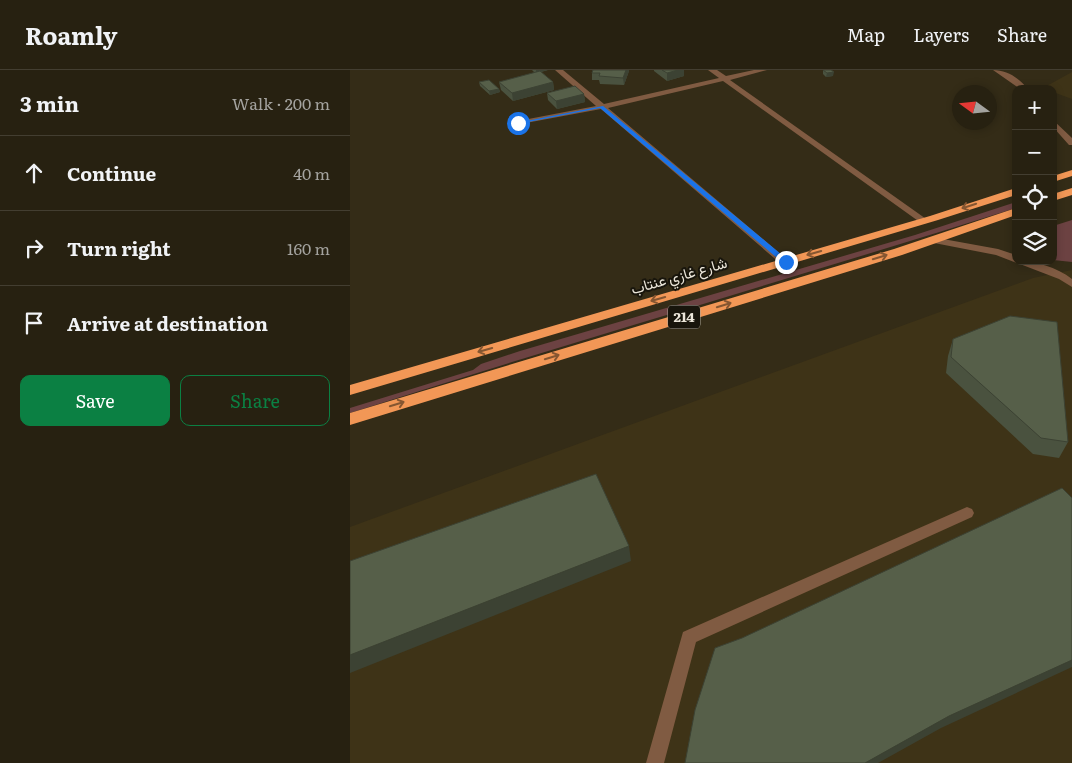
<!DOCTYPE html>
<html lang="en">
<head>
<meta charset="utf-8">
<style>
	body { margin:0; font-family:Literata,Vazirmatn,serif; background:#332e1f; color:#f1f3f6 }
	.controls { position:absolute; right:15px; top:15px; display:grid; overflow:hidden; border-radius:10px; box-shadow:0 2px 8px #0003 }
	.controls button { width:45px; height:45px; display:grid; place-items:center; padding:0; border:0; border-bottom:1px solid #433e31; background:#272111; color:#f1f3f6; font:25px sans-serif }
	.compass { position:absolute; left:602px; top:15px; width:45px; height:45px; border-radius:50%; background:#272111; box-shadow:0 2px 8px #0003; rotate:285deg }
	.stop { position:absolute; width:15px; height:15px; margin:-11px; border:4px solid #1a73e8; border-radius:50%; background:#fff }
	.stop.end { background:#1a73e8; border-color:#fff; box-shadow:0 1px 5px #0008 }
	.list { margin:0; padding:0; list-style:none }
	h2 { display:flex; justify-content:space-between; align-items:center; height:65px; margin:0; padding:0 20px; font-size:21px }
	h2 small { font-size:16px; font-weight:400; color:#a4a39f }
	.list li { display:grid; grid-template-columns:32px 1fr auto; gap:15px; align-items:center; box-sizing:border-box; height:75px; padding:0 20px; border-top:1px solid #433e31 }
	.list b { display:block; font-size:19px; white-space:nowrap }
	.list em { font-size:16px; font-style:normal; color:#a4a39f }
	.actions { display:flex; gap:10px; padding:15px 20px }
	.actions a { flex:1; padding:11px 0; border:1px solid #0b8043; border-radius:10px; text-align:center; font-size:18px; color:#0b8043 }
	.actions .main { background:#0b8043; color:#fff }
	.icon { flex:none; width:28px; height:28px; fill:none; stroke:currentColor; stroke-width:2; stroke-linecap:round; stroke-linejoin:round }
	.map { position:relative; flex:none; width:722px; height:693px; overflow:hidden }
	header { display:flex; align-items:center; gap:30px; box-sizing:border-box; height:70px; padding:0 25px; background:#272111; border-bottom:1px solid #433e31 }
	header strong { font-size:24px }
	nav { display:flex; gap:28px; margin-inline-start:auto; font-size:18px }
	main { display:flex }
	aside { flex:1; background:#272111 }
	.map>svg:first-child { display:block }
	.built { fill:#3e3317 }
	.green { fill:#6c4242 }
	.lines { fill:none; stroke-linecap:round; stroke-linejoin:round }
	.minor { fill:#805b42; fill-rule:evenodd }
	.highway { fill:#f29756; fill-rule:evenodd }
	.wall { fill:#4a523f }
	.shaded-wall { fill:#3c4233 }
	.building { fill:#565f49; stroke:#3c4233 }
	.oneway { stroke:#855631 }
	.route { fill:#1a73e8 }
	.labels { text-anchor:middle; stroke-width:4; stroke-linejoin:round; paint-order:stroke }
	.shield { fill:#18150c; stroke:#aca79c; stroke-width:1 }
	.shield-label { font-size:14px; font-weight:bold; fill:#ebe6da }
	.street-label { font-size:15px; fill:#ebe6da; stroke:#18150c }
</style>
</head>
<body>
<header>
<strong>Roamly</strong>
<nav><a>Map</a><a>Layers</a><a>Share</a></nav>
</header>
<main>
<aside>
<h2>3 min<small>Walk · 200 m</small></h2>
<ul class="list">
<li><svg class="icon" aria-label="ahead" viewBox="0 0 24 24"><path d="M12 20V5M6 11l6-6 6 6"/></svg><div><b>Continue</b></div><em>40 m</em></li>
<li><svg class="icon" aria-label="right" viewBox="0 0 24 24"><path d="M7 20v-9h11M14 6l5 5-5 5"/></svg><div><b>Turn right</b></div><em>160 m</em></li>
<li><svg class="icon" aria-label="arrive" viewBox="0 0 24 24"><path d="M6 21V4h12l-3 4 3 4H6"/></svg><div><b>Arrive at destination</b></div></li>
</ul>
<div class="actions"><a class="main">Save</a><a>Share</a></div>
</aside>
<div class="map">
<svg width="722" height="693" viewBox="0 0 722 693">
	<rect width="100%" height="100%" fill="#342c17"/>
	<path class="built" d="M722 2V29L703 22V19L693 18Z
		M722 200V693H0V457L683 208Z"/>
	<path class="green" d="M666 132V138C444 208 221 272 0 343V338L123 300 131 294 170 281 565 165Z
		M722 150V192L703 190V156Z"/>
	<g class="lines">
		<path class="minor" d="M205 0H213L254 34 369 8 358 0H367L376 6 404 0H417L380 10 579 151 574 154 571 153 373 11 258 38 440 192 435 195 431 194 251 39 165 55 164 53 168 51 246 36Z
			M643 0C657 0 669 8 678 19H670Z
			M703 50 722 68V75H719L703 57Z
			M582 167 648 179 666 185V191C685 191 707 197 722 209V217L709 209 646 185 579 172 577 170Z
			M617 437 622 439 624 443 622 447 346 572 314 693H296L333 562Z"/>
		<path class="highway" d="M722 100V106L703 112V106Z
			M666 118V125L588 150 0 325V315L580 146Z
			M722 118V125L703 131V124Z
			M666 138V145L552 185 0 355V343L544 179Z"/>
	</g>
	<path class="wall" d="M182 0H198L191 2 203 12 204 20 163 31 151 20 149 12 185 3Z
		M304 0H335H334V6L317 11 304 1Z
		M473 0 483 6 476 7 473 4Z
		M279 1 274 15 250 14 249 10H242V3Z
		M129 12 149 19 150 22 140 25 130 16Z
		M197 23 234 24 235 32 207 39 198 30Z
		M603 269 718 372 709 388 683 384 596 303 598 286Z"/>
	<path class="shaded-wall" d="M186 0H198L186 3Z
		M276 0H279V1L274 15 273 8Z
		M328 0H335H334V6L317 11V3Z
		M484 2 483 6 476 7 477 3Z
		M203 12 204 20 163 31 162 23Z
		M149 19 150 22 140 25 139 21Z
		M234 24 235 32 207 39 206 31Z
		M279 476 281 491 0 603V585Z
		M722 590V597L591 658 528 693H515L599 646Z"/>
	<path class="building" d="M243 0H276L273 8 249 6 250 3H242Z
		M312 0H328L317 3Z
		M473 0H481L484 2 477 3Z
		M190 1 203 12 162 23 149 12Z
		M139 10 149 19 139 21 129 12Z
		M225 16 234 24 206 31 197 23Z
		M660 246 707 252 718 372 691 368 601 287 603 269Z
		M246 404 279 476 0 585V491Z
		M712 418 722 428V590L599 646 515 693H335L345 640 365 578 392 568Z"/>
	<defs><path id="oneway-shaft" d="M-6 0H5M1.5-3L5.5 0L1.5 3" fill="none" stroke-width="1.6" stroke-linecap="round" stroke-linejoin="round" transform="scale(1.25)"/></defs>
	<g class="oneway">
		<use href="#oneway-shaft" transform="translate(619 136) rotate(162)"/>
		<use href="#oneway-shaft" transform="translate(464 183) rotate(164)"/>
		<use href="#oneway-shaft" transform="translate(530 187) rotate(-17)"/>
		<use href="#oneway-shaft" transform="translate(308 229) rotate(164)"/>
		<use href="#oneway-shaft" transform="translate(374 235) rotate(-17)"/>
		<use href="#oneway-shaft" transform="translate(135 280) rotate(164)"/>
		<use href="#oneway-shaft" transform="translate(202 287) rotate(-17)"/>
		<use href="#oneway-shaft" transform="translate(47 334) rotate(-17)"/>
	</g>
	<path class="route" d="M253 36 438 190V193H433L250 38 168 54 166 53Z"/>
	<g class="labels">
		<rect class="shield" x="318" y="235.5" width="32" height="23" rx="4"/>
		<g class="shield-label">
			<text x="334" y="252">214</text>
		</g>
		<g class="street-label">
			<text transform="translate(329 206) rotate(-16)" y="5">شارع غازي عنتاب</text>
		</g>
	</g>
</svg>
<div class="controls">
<button>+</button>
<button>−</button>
<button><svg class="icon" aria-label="locate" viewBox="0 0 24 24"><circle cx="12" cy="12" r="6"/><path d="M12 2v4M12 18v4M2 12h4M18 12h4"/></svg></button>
<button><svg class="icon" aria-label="layers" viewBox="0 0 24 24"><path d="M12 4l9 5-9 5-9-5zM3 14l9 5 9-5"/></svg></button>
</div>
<svg class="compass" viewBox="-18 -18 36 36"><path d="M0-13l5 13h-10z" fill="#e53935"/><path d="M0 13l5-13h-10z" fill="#a4a39f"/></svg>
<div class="stop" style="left:168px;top:53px"></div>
<div class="stop end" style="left:436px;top:192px"></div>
</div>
</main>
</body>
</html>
